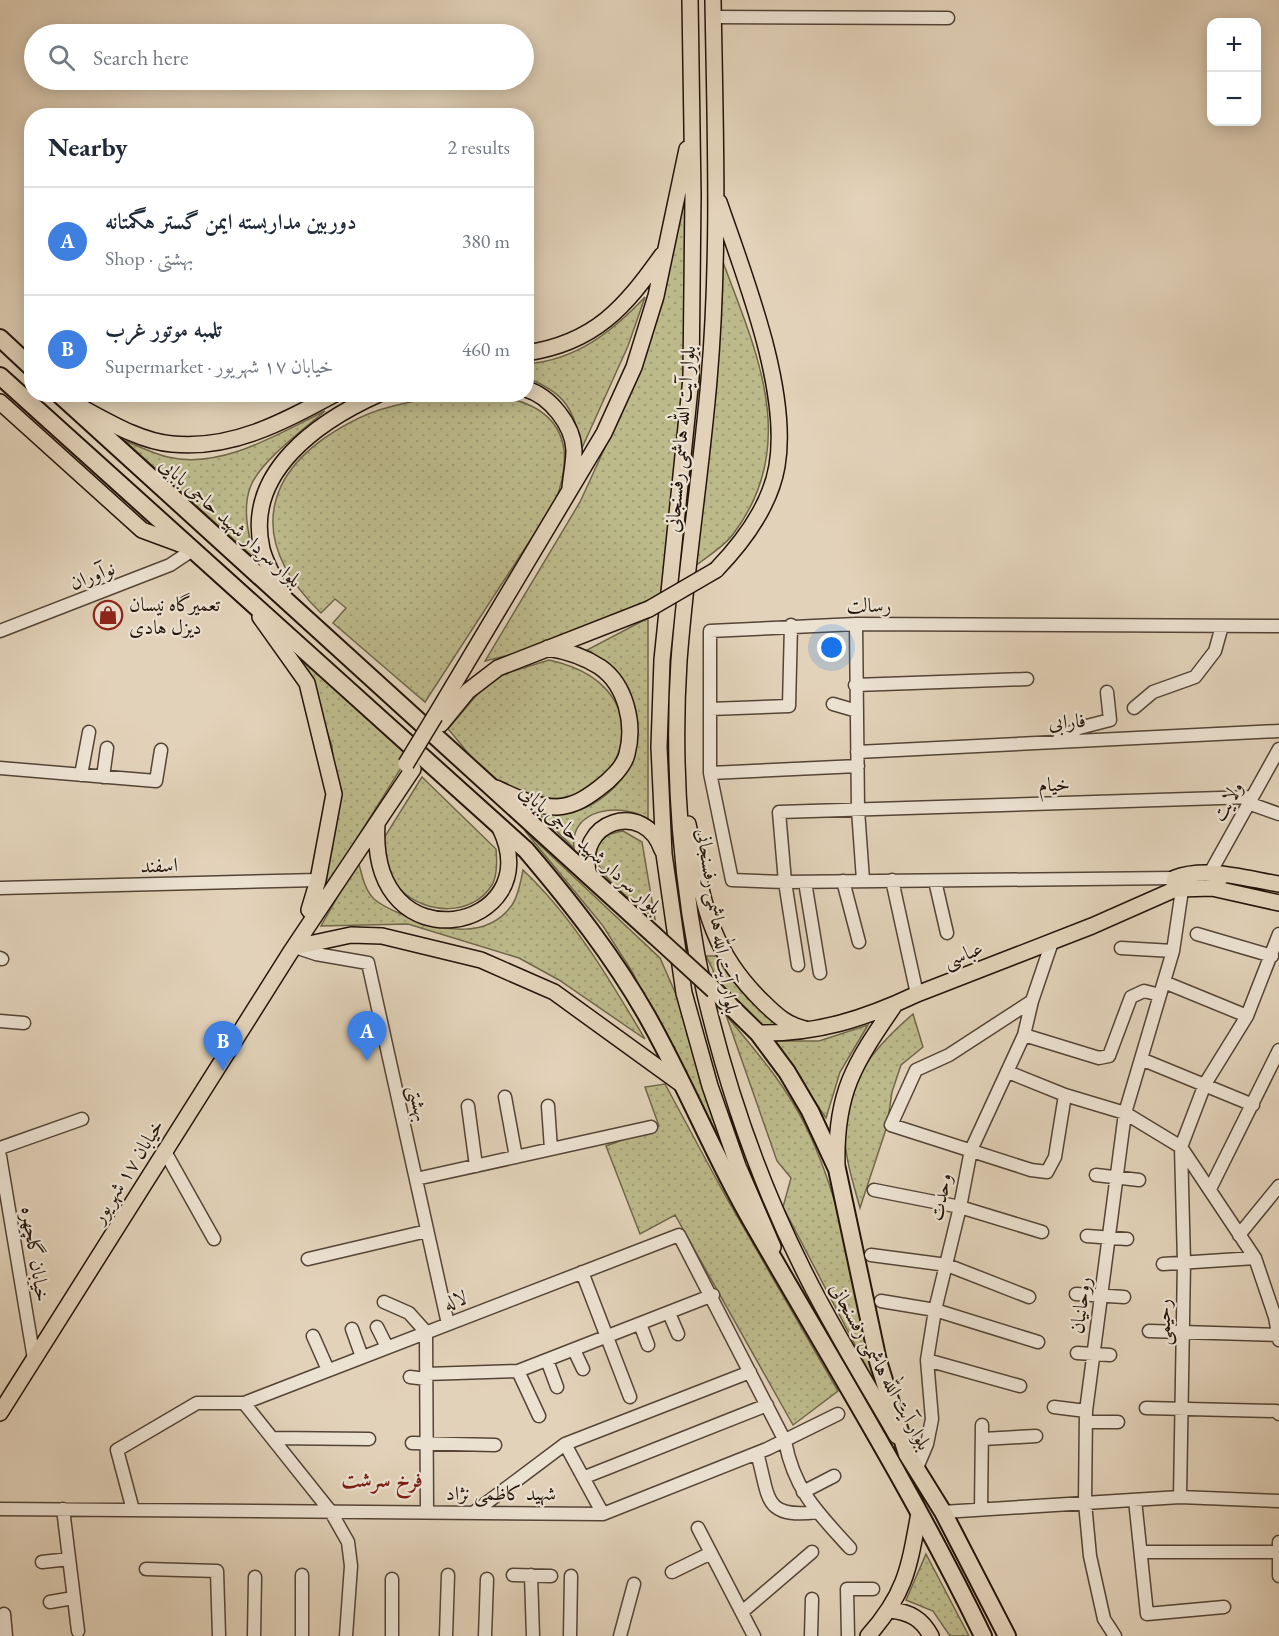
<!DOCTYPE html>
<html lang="en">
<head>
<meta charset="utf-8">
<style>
	body { margin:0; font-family:"EB Garamond",Amiri,serif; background:#f2f2f3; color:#1f2937 }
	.controls { position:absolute; right:18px; top:18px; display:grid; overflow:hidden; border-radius:12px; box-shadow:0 3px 15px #0003 }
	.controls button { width:54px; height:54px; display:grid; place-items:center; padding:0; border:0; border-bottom:2px solid #e0e1e3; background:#fff; color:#1f2937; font:30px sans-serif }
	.you { position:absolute; left:832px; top:648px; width:21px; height:21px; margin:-15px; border:4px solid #fff; border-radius:50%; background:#1a73e8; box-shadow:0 0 0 9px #1a73e833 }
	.badge { display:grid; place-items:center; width:39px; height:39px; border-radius:50%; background:#8f2418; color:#fff; font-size:20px; font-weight:700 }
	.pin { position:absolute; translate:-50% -50px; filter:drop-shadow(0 2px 3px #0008) }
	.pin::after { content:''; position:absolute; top:32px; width:21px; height:18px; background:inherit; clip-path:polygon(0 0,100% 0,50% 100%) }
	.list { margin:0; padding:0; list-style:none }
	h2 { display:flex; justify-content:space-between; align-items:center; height:78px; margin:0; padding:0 24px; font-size:26px }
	h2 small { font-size:20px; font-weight:400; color:#747a83 }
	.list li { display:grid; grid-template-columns:39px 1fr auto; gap:18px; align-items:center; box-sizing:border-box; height:108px; padding:0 24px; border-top:2px solid #e0e1e3 }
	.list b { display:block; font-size:22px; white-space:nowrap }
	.list p { margin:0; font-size:20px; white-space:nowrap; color:#747a83 }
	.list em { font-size:20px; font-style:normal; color:#747a83 }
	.icon { flex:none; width:33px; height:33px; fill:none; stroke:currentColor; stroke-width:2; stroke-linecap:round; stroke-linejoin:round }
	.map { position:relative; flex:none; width:1279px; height:1636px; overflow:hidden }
	.search { position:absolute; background:#fff; box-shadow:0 3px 15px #0003; left:24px; top:24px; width:510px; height:66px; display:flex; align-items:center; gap:15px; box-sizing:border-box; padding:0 21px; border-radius:33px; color:#747a83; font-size:22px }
	.panel { position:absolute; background:#fff; box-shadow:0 3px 15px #0003; left:24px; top:108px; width:510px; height:294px; border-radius:24px }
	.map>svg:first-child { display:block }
	.grass { fill:url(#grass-dots); stroke:#70674a; stroke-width:1.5 }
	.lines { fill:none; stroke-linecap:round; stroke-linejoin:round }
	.minor-casing { stroke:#544436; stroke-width:15 }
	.major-casing { stroke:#25150a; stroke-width:18 }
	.highway-casing { stroke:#25150a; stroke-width:20 }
	.minor { stroke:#ece2d2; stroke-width:12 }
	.major { stroke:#e2d2b9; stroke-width:15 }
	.highway { stroke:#e2d2b9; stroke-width:16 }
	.major-bridge-casing { stroke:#25150a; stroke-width:18; stroke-linecap:butt }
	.highway-bridge-casing { stroke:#25150a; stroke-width:20; stroke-linecap:butt }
	.major-bridge { stroke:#e2d2b9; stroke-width:15 }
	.highway-bridge { stroke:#e2d2b9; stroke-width:16 }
	.labels { text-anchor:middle; stroke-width:4.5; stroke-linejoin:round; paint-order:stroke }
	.street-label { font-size:20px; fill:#25150a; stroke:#ece2d2 }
	.poi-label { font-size:20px; fill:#25150a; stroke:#ece2d2; text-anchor:start }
	.neighbourhood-label { font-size:21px; font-weight:bold; fill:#7a1f14; stroke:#ece2d2 }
</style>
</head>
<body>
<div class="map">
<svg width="1279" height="1636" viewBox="0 0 1279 1636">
	<defs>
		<pattern id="grass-dots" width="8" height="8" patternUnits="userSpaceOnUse" patternTransform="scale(1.5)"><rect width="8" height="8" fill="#bcb98a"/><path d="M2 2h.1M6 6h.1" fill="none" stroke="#a19e76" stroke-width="1.8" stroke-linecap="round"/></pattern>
	</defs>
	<rect width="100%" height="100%" fill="#e2d2b9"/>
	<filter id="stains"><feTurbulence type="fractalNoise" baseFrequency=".00333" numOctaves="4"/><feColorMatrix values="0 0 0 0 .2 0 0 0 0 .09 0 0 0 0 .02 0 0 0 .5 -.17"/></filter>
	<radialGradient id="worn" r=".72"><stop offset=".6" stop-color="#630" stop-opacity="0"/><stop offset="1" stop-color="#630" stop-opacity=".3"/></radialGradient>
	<path class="grass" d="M687 156 689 378 667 596 548 645 485 661 580 502 641 369 669 251Z
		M720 254C754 347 802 442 734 533 725 546 708 556 695 566L717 377Z
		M645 297 628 346 582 448C573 409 566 393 527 378V364C576 360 612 332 645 297Z
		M471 395C543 395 584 427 555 502L425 702 333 623 346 608 335 599 321 613C243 537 263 465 359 418 393 402 433 397 471 395Z
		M325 411C305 428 258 463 250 488 242 510 249 536 254 558L125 441C139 446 154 454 168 457 222 470 279 433 325 411Z
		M229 582 413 749 322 894 320 888 335 802 332 746 315 696Z
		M648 618V819C622 802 569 808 574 848L537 812C544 813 552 815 560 814 576 814 593 805 606 795 658 753 642 681 587 650Z
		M549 660C690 691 604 854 494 779 477 768 462 744 448 729L491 678Z
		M422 777 496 849C497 860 498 875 492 885 472 917 426 914 402 891 389 879 385 863 379 846Z
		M525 831 660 958 678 999 709 1108 745 1204 633 973 603 926Z
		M623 831 642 842 655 919C637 904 581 868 600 843 606 834 613 833 623 831Z
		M358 861C362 874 364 889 374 899 384 908 399 913 411 918 443 931 488 939 512 905 518 896 521 881 523 870 573 917 610 980 645 1039L559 980 519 958 408 924 321 926Z
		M706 956H718L731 979 777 1026 756 1024 715 982 713 970Z
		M913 1014 923 1047 901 1065 892 1092 887 1126 860 1208C853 1182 843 1153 845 1126 848 1077 878 1044 913 1014Z
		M726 1015C755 1050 786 1085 806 1127 845 1206 856 1298 875 1383L783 1207 791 1178 777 1161Z
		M868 1025 840 1072 826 1118 773 1041H819Z
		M665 1084 726 1197 838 1391 793 1425 675 1215 640 1234 606 1146 659 1126 645 1087Z
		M926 1554 969 1636H950L933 1611 906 1600Z"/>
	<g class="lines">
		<g class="minor-casing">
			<path id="minor" d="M713 17 948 18
				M856 624 858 810 863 880
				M0 631 170 565 194 549
				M855 685 1027 679
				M833 704 857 711
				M1134 708 1153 692 1195 677 1215 651 1222 626
				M710 709 789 706 791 625
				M1059 739 1079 728 1110 720 1107 692
				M857 752 1279 731
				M0 768 156 781 161 750
				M710 773 858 766
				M81 775 89 732
				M103 777 107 748
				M1248 803 1279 814
				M1210 873 1279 749
				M1175 878 785 882 732 880 710 773V631L856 624 1279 626
				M892 880 917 994
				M843 881 859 942
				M935 881 947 933
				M805 882 820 973
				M0 888 318 880
				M1197 934 1272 956
				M295 947 316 954 368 963 448 1324
				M1121 948 1173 951
				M0 958 2 959
				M798 965 785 882 779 812 1252 797
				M1164 982 1247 1016
				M1032 1001 949 1055 916 1070 891 1125 1031 1170 1047 1172 1055 1157 1065 1095
				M0 1021 24 1023
				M1024 1035 1099 1058 1109 1056 1131 997 1144 991 1160 995
				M1141 1059 1253 1105
				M1008 1072 1065 1095 1125 1113 1181 1147 1255 1258 1275 1317 1279 1340
				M505 1097 516 1157
				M468 1106 476 1166
				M548 1106 551 1149
				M0 1148 82 1119
				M164 1150 214 1239
				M0 1156 34 1359
				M1096 1175 1139 1180
				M416 1179 651 1127
				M1210 1189 1279 1050
				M874 1190 960 1207 1042 1232
				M1239 1235 1279 1186
				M1087 1236 1127 1239
				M871 1255 947 1265 1029 1297
				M308 1259 427 1231
				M1163 1264 1255 1258
				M582 1272 630 1397
				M1076 1294 1124 1297
				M881 1301 935 1310 1038 1342
				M384 1302 409 1313 426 1332 427 1512
				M669 1313 678 1334
				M640 1324 648 1345
				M377 1327 387 1347
				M352 1329 362 1357
				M1149 1331 1279 1335
				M313 1336 328 1370
				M574 1350 583 1369
				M1077 1353 1110 1355
				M547 1360 557 1387
				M927 1360 1020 1386
				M518 1371 539 1416
				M426 1374 518 1371 713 1295
				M410 1377 426 1379
				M244 1403 331 1512 348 1542 351 1566 346 1636
				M1054 1407 1086 1411
				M1146 1408 1276 1411 1279 1414
				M1087 1422H1118
				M272 1438 369 1439
				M983 1439 1036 1436
				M412 1443 495 1445
				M565 1444 603 1514
				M757 1453C770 1498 762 1519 818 1512
				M916 1470 927 1444 932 1419 927 1360 935 1310 960 1207 971 1150 1024 1035 1032 1001 1052 942
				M585 1477 767 1405
				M803 1492 834 1476
				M1180 1497 1184 1262 1181 1147 1205 1084 1247 1016 1279 934
				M1135 1500 1147 1614 1224 1607
				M0 1509 603 1514 767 1449 838 1414
				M63 1509 78 1631
				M981 1509 982 1425
				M133 1510 117 1450 197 1403H244L679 1235 785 1441C794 1490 818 1513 850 1548
				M943 1512 1180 1497 1279 1501
				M473 1513 565 1444 750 1372
				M698 1528 754 1636
				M1279 1542V1576
				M1142 1552H1277
				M42 1562 69 1559
				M146 1569 217 1571 219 1636
				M672 1572 711 1553
				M513 1575 551 1576
				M531 1575 533 1636
				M392 1579V1636
				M50 1602 73 1598
				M742 1612 812 1552
				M4 1614 6 1636
				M254 1636 255 1577
				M302 1636V1575
				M446 1636 448 1575
				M485 1636 487 1579
				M570 1636 571 1576
				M620 1636 634 1584
				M811 1636 812 1599
				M848 1636 847 1589H873
				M1115 1636 1104 1619 1090 1556 1085 1503 1086 1411 1125 1113 1173 951 1182 890"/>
		</g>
		<g class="major-casing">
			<path id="major" d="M690 0 693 195 691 378 662 660 659 747 664 854 684 993 710 1086 738 1166 773 1247
				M713 0C715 126 720 253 709 380 701 474 686 567 679 661 672 769 681 889 705 994 727 1088 759 1181 802 1267 830 1325 865 1380 897 1436
				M526 353C595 343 625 307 662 255
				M526 389C550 396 573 425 574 450 574 463 571 476 570 488
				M0 402 142 530 188 547
				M75 404C104 419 138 441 172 444 232 450 283 422 335 394
				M716 570C743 542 770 507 777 466 790 390 744 275 719 202
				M285 599C277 583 266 565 262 549 244 472 319 421 379 394
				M260 617 307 683 334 794 318 880 309 910
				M435 716 604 433 634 367 656 296 687 149
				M441 724 468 691 498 668 649 609
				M496 788C515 797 535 807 557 807 574 806 586 798 598 789 609 781 624 767 627 754 635 724 626 685 600 667 583 656 567 651 548 648
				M377 824C368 970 550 931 500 828
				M688 824C703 897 706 947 763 1002 776 1015 787 1025 805 1029
				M1218 875 1220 878 1212 888 1178 889 1174 883 1175 878C1207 866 1247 879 1279 884
				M589 876C574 820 645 799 662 850
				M1212 888 1279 903
				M295 947 351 935 382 936 481 960 554 992 681 1084
				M758 1033C817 1034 864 1019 917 994L1092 926 1178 888
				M837 1166C835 1093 854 1064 894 1006
				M0 1413 290 953 413 769
				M890 1610C910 1612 922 1619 931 1636
				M868 1636C906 1593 909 1568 919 1513"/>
		</g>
		<g class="highway-casing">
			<path id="highway" d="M0 338 32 368
				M0 376 526 850C571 903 613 956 647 1016 685 1083 713 1154 751 1220 830 1358 914 1493 983 1636
				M59 394 654 935
				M714 990 758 1033 787 1072 810 1111 837 1169 878 1361 907 1454 943 1512 1007 1636"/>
		</g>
		<use href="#minor" class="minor"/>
		<use href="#major" class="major"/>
		<use href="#highway" class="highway"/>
		<g class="major-bridge-casing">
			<path id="major-bridge" d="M649 609 716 570
				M406 764 435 716"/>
		</g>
		<g class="highway-bridge-casing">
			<path id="highway-bridge" d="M654 935 714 990"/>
		</g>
		<use href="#major-bridge" class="major-bridge"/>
		<use href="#highway-bridge" class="highway-bridge"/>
	</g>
	<defs>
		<g id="shop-ring" transform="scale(1.5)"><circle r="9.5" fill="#ece2d2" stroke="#8f2418" stroke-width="1.5"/><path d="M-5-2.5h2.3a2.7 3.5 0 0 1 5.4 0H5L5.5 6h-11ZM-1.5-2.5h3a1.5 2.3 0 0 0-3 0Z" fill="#8f2418"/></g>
	</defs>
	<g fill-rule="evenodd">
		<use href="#shop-ring" x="108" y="615"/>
	</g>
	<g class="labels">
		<g class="street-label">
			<text transform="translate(680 439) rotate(-85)" y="7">بلوار آیت الله هاشمی رفسنجانی</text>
			<text transform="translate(231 522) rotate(42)" y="7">بلوار سردار شهید حاجی بابایی</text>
			<text transform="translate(92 575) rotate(-21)" y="7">نوآوران</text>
			<text x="869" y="612">رسالت</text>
			<text transform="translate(1067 721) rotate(-3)" y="7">فارابی</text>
			<text transform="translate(1054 784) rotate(-2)" y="7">خیام</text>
			<text transform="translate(1227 801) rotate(-60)" y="7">ولایت</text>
			<text transform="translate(591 849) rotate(42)" y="7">بلوار سردار شهید حاجی بابایی</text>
			<text transform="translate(159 865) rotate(-2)" y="7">اسفند</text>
			<text transform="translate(718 921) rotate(81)" y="7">بلوار آیت الله هاشمی رفسنجانی</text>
			<text transform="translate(963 954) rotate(-21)" y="7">عباسی</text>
			<text transform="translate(419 1103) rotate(77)" y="7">بهشتی</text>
			<text transform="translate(127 1171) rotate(-58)" y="7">خیابان ۱۷ شهریور</text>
			<text transform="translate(940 1197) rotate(-79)" y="7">وحدت</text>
			<text transform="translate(36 1254) rotate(81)" y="7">خیابان گلچهره</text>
			<text transform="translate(455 1300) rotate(-21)" y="7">لاله</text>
			<text transform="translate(1080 1305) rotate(-82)" y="7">روحانیان</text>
			<text transform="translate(1163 1322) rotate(-89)" y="7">رحیمی</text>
			<text transform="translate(881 1366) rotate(61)" y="7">بلوار آیت الله هاشمی رفسنجانی</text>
			<text x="501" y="1500">شهید کاظمی نژاد</text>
		</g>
		<g class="poi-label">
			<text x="129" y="611">تعمیرگاه نیسان<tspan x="129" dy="23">دیزل هادی</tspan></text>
		</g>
		<g class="neighbourhood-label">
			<text x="382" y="1487">فرخ سرشت</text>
		</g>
	</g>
	<rect width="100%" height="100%" filter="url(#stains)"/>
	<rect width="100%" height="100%" fill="url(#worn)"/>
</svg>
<div class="controls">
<button>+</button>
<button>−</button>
</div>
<div class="you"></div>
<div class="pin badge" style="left:367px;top:1061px;background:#3f7fe0">A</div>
<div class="pin badge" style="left:223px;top:1071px;background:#3f7fe0">B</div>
<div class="search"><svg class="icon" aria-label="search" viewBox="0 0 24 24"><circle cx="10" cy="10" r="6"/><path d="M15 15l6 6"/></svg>Search here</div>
<section class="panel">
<h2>Nearby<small>2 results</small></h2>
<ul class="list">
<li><span class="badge" style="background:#3f7fe0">A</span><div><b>دوربین مداربسته ایمن گستر هگمتانه</b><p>Shop · بهشتی</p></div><em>380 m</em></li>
<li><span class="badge" style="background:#3f7fe0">B</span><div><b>تلمبه موتور غرب</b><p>Supermarket · خیابان ۱۷ شهریور</p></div><em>460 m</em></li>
</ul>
</section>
</div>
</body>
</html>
